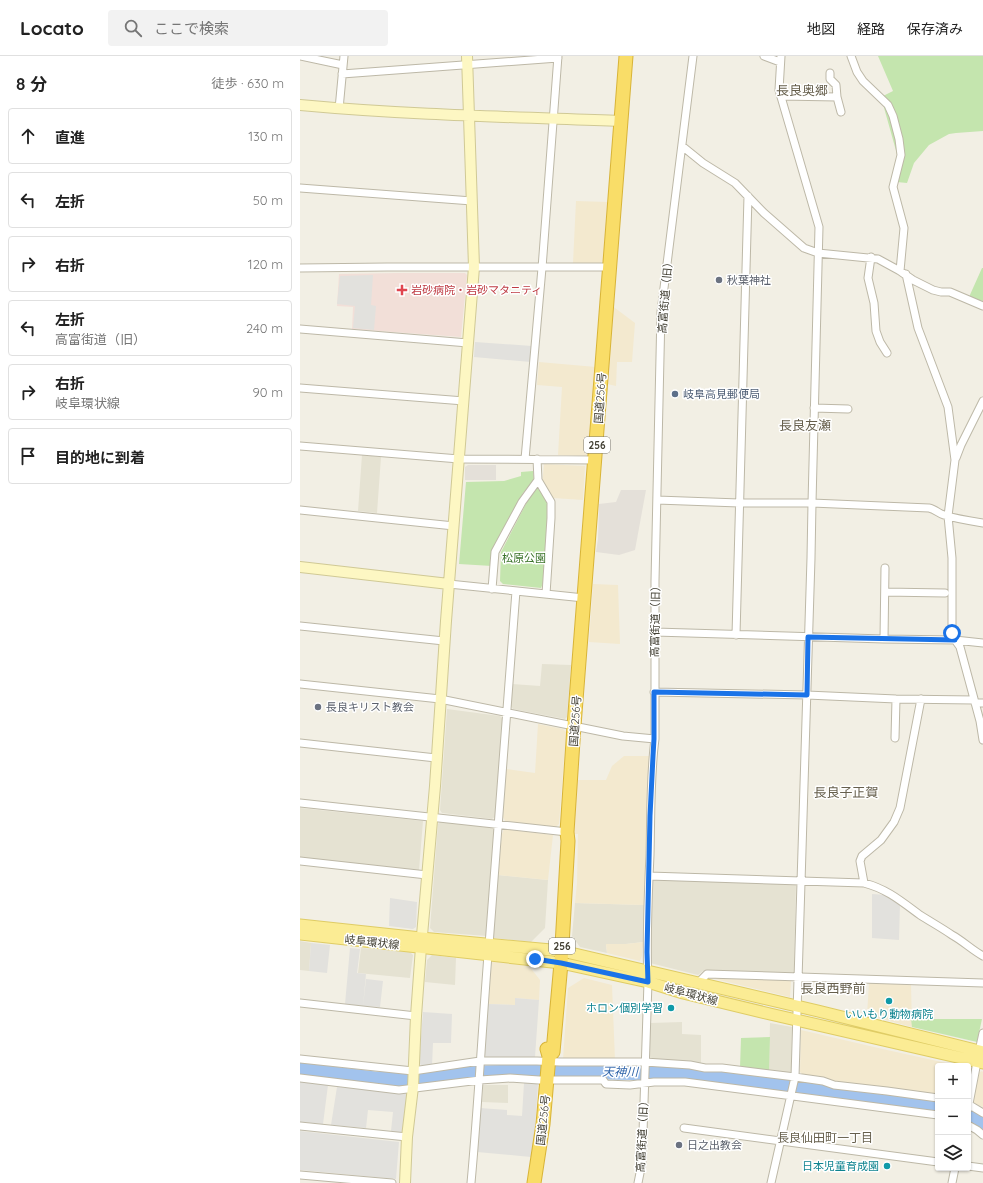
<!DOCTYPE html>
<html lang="ja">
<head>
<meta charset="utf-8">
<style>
	body { margin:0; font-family:Quicksand,"Noto Sans JP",sans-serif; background:#f2f2f2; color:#222 }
	.controls { position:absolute; right:12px; bottom:12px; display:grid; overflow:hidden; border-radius:4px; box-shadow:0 1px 3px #0004 }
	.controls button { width:36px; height:36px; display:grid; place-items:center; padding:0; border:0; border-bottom:1px solid #e0e0e0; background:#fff; color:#222; font:20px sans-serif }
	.stop { position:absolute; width:12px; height:12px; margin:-9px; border:3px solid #1a73e8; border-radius:50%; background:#fff }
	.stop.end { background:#1a73e8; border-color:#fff; box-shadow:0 1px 4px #0008 }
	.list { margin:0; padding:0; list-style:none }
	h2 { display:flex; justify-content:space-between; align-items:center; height:52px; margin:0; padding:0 16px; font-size:17px }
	h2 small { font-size:13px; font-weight:400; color:#767676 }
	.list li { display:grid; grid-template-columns:26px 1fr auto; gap:12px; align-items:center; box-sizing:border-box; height:56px; margin:0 8px 8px; padding:0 8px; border:1px solid #e0e0e0; border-radius:4px }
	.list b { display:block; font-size:15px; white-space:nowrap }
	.list p { margin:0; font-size:13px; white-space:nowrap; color:#767676 }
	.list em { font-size:13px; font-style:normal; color:#767676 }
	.icon { flex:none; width:22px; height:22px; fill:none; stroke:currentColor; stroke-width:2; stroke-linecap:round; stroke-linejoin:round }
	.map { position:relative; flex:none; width:683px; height:1127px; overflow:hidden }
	header { display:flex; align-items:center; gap:24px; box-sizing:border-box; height:56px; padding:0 20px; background:#fff; border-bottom:1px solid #e0e0e0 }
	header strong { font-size:19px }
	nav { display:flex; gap:22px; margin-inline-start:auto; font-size:14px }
	.search { width:280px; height:36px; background:#f2f2f2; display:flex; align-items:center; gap:10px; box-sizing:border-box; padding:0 14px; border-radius:4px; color:#767676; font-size:15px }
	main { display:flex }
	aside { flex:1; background:#fff }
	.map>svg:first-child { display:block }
	.residential { fill:#e5e2d2 }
	.commercial { fill:#f3e9cf }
	.industrial { fill:#e4e0d9 }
	.medical { fill:#f2dfd8 }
	.green { fill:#c4e5ae }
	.parking { fill:#e2e1dd }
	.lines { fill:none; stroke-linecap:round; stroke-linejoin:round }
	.river { stroke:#a2c3ed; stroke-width:15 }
	.street-casing { stroke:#bdb8a7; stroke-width:9 }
	.secondary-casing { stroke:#d0c995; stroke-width:12 }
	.primary-casing { stroke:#dfcc65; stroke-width:13 }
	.highway-casing { stroke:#d8b438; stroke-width:15 }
	.street { stroke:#fff; stroke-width:7 }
	.secondary { stroke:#fdf7c3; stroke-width:10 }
	.primary { stroke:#fbec94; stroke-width:11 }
	.highway { stroke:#f9dd68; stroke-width:13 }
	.route { stroke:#1a73e8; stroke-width:5 }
	.worship-dot { fill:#6b7280; stroke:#fff; stroke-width:1.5 }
	.health-dot { fill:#e0444e; stroke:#fff; stroke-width:1.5 }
	.service-dot { fill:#5c6f8a; stroke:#fff; stroke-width:1.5 }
	.culture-dot { fill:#0f9aa8; stroke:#fff; stroke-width:1.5 }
	.labels { text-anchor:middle; stroke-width:3; stroke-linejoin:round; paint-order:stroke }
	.shield { fill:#fff; stroke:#7b7971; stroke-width:1 }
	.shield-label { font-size:10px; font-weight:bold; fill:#434034 }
	.worship-label { font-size:11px; fill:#5b616d; stroke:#fff; text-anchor:start }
	.health-label { font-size:11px; fill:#be3a42; stroke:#fff; text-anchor:start }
	.street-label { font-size:11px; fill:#434034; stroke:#fff }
	.service-label { font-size:11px; fill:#4e5e75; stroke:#fff; text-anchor:start }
	.park-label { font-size:11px; fill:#3b732a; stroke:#fff }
	.culture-label { font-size:11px; fill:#0d838f; stroke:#fff; text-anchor:end }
	.water-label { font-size:12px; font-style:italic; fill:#3266ab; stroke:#fff }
	.neighbourhood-label { font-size:12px; fill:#665f4c; stroke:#fff }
	.quarter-label { font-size:13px; fill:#665f4c; stroke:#fff }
</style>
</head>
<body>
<header>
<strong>Locato</strong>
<div class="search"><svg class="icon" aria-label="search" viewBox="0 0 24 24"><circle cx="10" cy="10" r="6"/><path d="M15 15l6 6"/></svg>ここで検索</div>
<nav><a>地図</a><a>経路</a><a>保存済み</a></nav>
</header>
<main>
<aside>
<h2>8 分<small>徒歩 · 630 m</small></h2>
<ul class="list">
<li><svg class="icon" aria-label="ahead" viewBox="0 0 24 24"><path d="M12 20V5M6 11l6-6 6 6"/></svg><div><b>直進</b></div><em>130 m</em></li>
<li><svg class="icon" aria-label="left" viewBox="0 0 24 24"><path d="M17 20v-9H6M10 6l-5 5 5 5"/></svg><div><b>左折</b></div><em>50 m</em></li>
<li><svg class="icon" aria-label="right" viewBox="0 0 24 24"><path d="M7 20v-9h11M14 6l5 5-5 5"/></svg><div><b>右折</b></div><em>120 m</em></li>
<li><svg class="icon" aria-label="left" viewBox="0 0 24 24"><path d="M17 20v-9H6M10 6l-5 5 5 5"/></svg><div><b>左折</b><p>高富街道（旧）</p></div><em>240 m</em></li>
<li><svg class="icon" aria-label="right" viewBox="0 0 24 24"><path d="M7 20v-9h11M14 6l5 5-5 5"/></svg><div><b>右折</b><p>岐阜環状線</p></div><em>90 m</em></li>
<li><svg class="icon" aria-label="arrive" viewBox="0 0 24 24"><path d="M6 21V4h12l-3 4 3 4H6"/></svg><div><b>目的地に到着</b></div></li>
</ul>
</aside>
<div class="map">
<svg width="683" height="1127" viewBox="0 0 683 1127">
	<rect width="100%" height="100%" fill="#f2efe4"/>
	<path class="residential" d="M62 399 81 401 77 457 58 455Z
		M242 608 271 609 267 661 265 663 213 653 211 650 212 628 240 630Z
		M147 653 200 660 203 663 196 760 192 763 142 757 140 754Z
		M0 752 123 765 119 814 0 802Z
		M140 766 192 771 194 775 187 880 134 876 130 872 138 768Z
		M198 819 248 824 245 872 231 886 193 882Z
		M352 824 496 828 494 917 403 915 398 919 350 907Z
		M275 847 344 849V886L326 888 306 889 307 897 280 891 272 880Z
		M0 885 11 887 9 915 0 914Z
		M61 892 110 896 113 899 110 922 58 917Z
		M132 899 156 902 155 929 125 926 127 904Z
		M382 966V978L401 979V1009L349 1005 350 967Z
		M470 967 492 971 491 1015 487 1019 469 1016Z
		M183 1029H208V1047L182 1046Z"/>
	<path class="commercial" d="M276 145 308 146 306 202 298 209 273 207Z
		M311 249 335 267 332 306H317L316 330 307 328Z
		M239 306 296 311 290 398 287 400 258 399 262 331 237 329Z
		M244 408 285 410 283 444 253 442 242 430Z
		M293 528 318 529 320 588 289 586Z
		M238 668 263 673 266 676 259 768 256 771 205 765 203 761 206 713 235 717Z
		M324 700H349L344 849 275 847 277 827 278 778H273L277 724H306L312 710Z
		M204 773 253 779 248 824 198 819 202 778Z
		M344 886 342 894V900L340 905 307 897 306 888H326Z
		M192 905 229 910 240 924 239 944 216 942 215 949 188 948Z
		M407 921 491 924 490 941Z
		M284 922 312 929 315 1004 263 1003 268 932Z
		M569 927 611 928 612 971 567 959Z
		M501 974 587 994 660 1010H638V1039L535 1026 503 1019 500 1016Z
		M682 1015 683 1016V1051L674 1047 673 1042 678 1017Z"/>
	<path class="industrial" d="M168 409H196V424H165V411Z
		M321 434H346L335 494 319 499 296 496 298 483 299 448 316 446Z"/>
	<path class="medical" d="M98 217H165L167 219 161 281 52 273 53 251 37 250 39 218Z"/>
	<path class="green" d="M578 0H683V75L656 77 649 78 629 89 614 107 607 127 597 126 600 109 581 41 593 35Z
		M682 212H683V245L669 241Z
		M233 415 234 424 223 437 194 490 192 510 159 508 166 426 204 425 221 420V416Z
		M236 431 240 432 252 450 246 520 241 532 203 528 200 525 201 496 229 442Z
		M611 963H682L677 986 612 971Z
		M470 981 469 1016 440 1012 441 982Z"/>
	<path class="parking" d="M73 219 71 249 76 250 74 274 53 272 55 250 37 248 40 220Z
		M175 286 232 290 231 306 174 301Z
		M572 838 586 839 600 848 599 884 572 882Z
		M90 842 117 846 116 871 113 873 89 870Z
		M11 887 30 889 27 917 9 915Z
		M50 892 60 893 57 917 66 918 63 950 45 948Z
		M66 923 83 925 80 951 63 950Z
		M215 942 239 944 235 1001H193L187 1002 184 999 188 948 215 949Z
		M123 956 152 958 151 987H133L132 1010 123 1011 119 1007Z
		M0 1025 28 1029 23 1068 0 1066Z
		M224 1027H235L238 1029 235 1072 231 1101 177 1096 180 1052 207 1054V1059L222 1060Z
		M37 1031 107 1037 103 1077 91 1075 93 1056 68 1054 66 1072 31 1069Z
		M0 1075 99 1086 96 1123 0 1114Z"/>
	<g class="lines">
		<path class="river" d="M0 1014 75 1023H122L181 1017 263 1015 356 1017 412 1021 620 1047 638 1050
			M668 1060 683 1066"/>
		<g class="street-casing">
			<path id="street" d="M0 0 43 9
				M464 0 480 6
				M551 0 557 16 563 25 588 49 593 60 599 83 601 99 593 131 604 172 600 215
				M530 17V23L536 29 537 41 541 56
				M42 18 258 2
				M481 40 537 41
				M39 53 44 0
				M382 90 403 107 435 127 464 157 504 192 518 197 578 203 600 215 613 224 633 234 641 236H650L683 250
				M0 132 172 145
				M571 201 568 222 574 247 576 275 580 286 587 297
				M0 212 87 211H310
				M606 218 618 272 648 351 655 404 648 460 652 502V577L655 584 660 591 680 665 683 684
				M0 273 168 287
				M0 332 164 345
				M514 352 548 353
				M0 390 159 403 296 404
				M656 402 661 389 683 345
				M225 403 242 212 258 0
				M237 403 238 424 251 446V462L246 538
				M357 444 439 447H512L629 452C635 453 639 458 644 459 657 463 670 465 683 467
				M0 454 154 470
				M149 528 284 542
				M192 533 195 496 222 446 238 424
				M585 536 645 537
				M0 570 144 585
				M355 576 584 583 655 584 683 587
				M436 579 448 140
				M584 583 585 512
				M0 628 140 643 323 680 355 683
				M354 636 507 639 596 643 674 644
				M675 647H683
				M595 682 596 643
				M0 687 136 702
				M0 747 267 776
				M0 805 127 819
				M349 820 564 827C587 833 601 845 620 859 631 866 642 872 652 879 663 885 672 894 683 900
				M564 827 560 805 562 800 581 784 594 766 600 752 621 643
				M189 889 216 535
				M398 927 407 918 683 927
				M0 947 116 960
				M679 995 683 977
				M0 1003 113 1015 180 1005H237L260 1006H345L390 1009 405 1012H422L495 1021 523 1025 534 1029 587 1035 638 1042
				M0 1022 99 1034 180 1024 210 1022 239 1024H303L306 1028 330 1029 354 1026H385L638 1059
				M668 1048 683 1057
				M668 1053 677 1006
				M668 1069 677 1074 683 1079
				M0 1070 107 1081
				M384 1072 638 1106
				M668 1110 683 1112
				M0 1119 92 1127
				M171 1127C178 1051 182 975 188 899
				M338 1127 342 1107 348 926C346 884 348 841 350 799 351 760 350 721 355 683V525L361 256 393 0
				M471 1127 495 1021 511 502 512 447 519 171 479 34 481 0
				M652 1127 655 1112"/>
		</g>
		<g class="secondary-casing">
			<path id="secondary" d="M0 49C107 59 214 61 321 65
				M0 511 149 528
				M105 1127 107 1081 113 1031 116 960 121 891 135 730 146 565 174 211 167 0"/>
		</g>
		<g class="primary-casing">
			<path id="primary" d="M0 869 121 882 262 895 518 955 683 996
				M0 878 261 907 348 926 383 937 470 958 683 1007"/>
		</g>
		<g class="highway-casing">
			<path id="highway" d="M249 1000 253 996 261 907 268 785 267 776 274 670 326 0
				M234 1127 243 1068 249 1000 247 993"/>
		</g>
		<use href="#street" class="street"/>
		<use href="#secondary" class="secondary"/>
		<use href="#primary" class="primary"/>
		<use href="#highway" class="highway"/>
	</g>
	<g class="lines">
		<path class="route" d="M235 903 261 907 348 926 347 896 350 760 353 700 354 683V636L507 639 508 581 655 584 652 577"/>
	</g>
	<g class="worship-dot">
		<circle cx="419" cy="224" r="4"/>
		<circle cx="18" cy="651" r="4"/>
		<circle cx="379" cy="1089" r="4"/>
	</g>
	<path class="health-dot" d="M100 228h4v4h4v4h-4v4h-4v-4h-4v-4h4z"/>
	<circle class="service-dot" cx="375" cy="338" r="4"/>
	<g class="culture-dot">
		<circle cx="589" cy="945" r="4"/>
		<circle cx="371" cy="952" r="4"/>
		<circle cx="587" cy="1110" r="4"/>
	</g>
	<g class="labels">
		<g class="shield">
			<rect x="284" y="381" width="26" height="16" rx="3"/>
			<rect x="249" y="882" width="26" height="16" rx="3"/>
		</g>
		<g class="shield-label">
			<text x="297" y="393">256</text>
			<text x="262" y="894">256</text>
		</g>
		<g class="worship-label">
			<text x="427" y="228">秋葉神社</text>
			<text x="26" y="655">長良キリスト教会</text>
			<text x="387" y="1093">日之出教会</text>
		</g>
		<g class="health-label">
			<text x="111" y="238">岩砂病院・岩砂マタニティ</text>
		</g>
		<g class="street-label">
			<text transform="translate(365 239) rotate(-85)" y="4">高富街道（旧）</text>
			<text transform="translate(300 342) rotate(-86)" y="4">国道256号</text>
			<text transform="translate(355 563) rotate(-89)" y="4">高富街道（旧）</text>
			<text transform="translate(275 665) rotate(-86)" y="4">国道256号</text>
			<text transform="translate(72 886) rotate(6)" y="4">岐阜環状線</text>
			<text transform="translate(391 938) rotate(15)" y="4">岐阜環状線</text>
			<text transform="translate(243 1064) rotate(-84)" y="4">国道256号</text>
			<text transform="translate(342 1078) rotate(-87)" y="4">高富街道（旧）</text>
		</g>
		<g class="service-label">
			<text x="383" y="342">岐阜高見郵便局</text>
		</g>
		<g class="park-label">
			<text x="224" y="506">松原公園</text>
		</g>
		<g class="culture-label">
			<text x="363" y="956">ホロン個別学習</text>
			<text x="589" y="962" text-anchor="middle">いいもり動物病院</text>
			<text x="579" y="1114">日本児童育成園</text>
		</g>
		<g class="water-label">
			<text transform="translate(320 1016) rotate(1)" y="4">天神川</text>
		</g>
		<g class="neighbourhood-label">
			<text x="525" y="1086">長良仙田町一丁目</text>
		</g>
		<g class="quarter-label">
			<text x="502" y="39">長良奥郷</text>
			<text x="505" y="374">長良友瀬</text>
			<text x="546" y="741">長良子正賀</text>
			<text x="533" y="937">長良西野前</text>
		</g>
	</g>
</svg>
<div class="controls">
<button>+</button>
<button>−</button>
<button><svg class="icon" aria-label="layers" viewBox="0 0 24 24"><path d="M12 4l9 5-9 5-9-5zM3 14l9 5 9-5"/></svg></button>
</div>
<div class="stop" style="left:652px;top:577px"></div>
<div class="stop end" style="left:235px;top:903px"></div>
</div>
</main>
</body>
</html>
